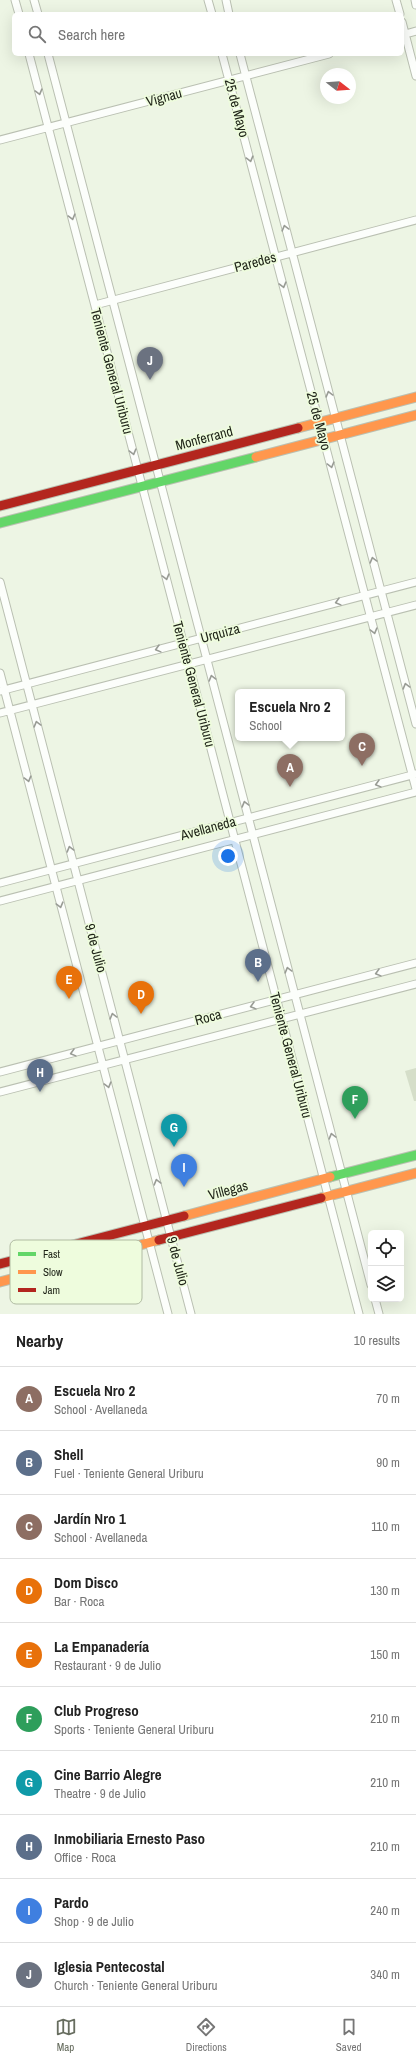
<!DOCTYPE html>
<html lang="en">
<head>
<meta charset="utf-8">
<style>
	body { margin:0; font-family:"Archivo Narrow",sans-serif; background:#f2f2f2; color:#222 }
	.controls { position:absolute; right:12px; bottom:12px; display:grid; overflow:hidden; border-radius:6px; box-shadow:0 4px 16px #0002 }
	.controls button { width:36px; height:36px; display:grid; place-items:center; padding:0; border:0; border-bottom:1px solid #e0e0e0; background:#fff; color:#222; font:20px sans-serif }
	.compass { position:absolute; left:320px; top:68px; width:36px; height:36px; border-radius:50%; background:#fff; box-shadow:0 4px 16px #0002; rotate:107deg }
	.you { position:absolute; left:228px; top:856px; width:14px; height:14px; margin:-10px; border:3px solid #fff; border-radius:50%; background:#1a73e8; box-shadow:0 0 0 6px #1a73e833 }
	.badge { display:grid; place-items:center; width:26px; height:26px; border-radius:50%; background:#676d5f; color:#fff; font-size:13px; font-weight:700 }
	.pin { position:absolute; translate:-50% -33px; filter:drop-shadow(0 1px 2px #0008) }
	.pin::after { content:''; position:absolute; top:21px; width:14px; height:12px; background:inherit; clip-path:polygon(0 0,100% 0,50% 100%) }
	.popup { position:absolute; left:235px; top:689px; width:110px; height:52px; box-sizing:border-box; display:grid; place-content:center; border-radius:6px; background:#fff; filter:drop-shadow(0 1px 3px #0005); font-size:13px; white-space:nowrap; color:#767676 }
	.popup b { font-size:15px; color:#222 }
	.popup::after { content:''; position:absolute; left:50%; top:100%; margin-left:-8px; border:8px solid transparent; border-top-color:#fff }
	.list { margin:0; padding:0; list-style:none }
	h2 { display:flex; justify-content:space-between; align-items:center; height:52px; margin:0; padding:0 16px; font-size:17px }
	h2 small { font-size:13px; font-weight:400; color:#767676 }
	.list li { display:grid; grid-template-columns:26px 1fr auto; gap:12px; align-items:center; box-sizing:border-box; height:64px; padding:0 16px; border-top:1px solid #e0e0e0 }
	.list b { display:block; font-size:15px; white-space:nowrap }
	.list p { margin:0; font-size:13px; white-space:nowrap; color:#767676 }
	.list em { font-size:13px; font-style:normal; color:#767676 }
	.icon { flex:none; width:22px; height:22px; fill:none; stroke:currentColor; stroke-width:2; stroke-linecap:round; stroke-linejoin:round }
	.map { position:relative; flex:none; width:416px; height:1314px; overflow:hidden }
	.search { position:absolute; background:#fff; box-shadow:0 4px 16px #0002; left:12px; right:12px; top:12px; height:44px; display:flex; align-items:center; gap:10px; box-sizing:border-box; padding:0 14px; border-radius:6px; color:#767676; font-size:15px }
	.sheet { height:692px; background:#fff }
	nav { display:flex; justify-content:space-around; align-items:center; box-sizing:border-box; height:56px; border-top:1px solid #e0e0e0; background:#fff; font-size:11px; color:#767676 }
	nav a { display:grid; justify-items:center; gap:2px }
	nav .on { color:#676d5f }
	.map>svg:first-child { display:block }
	.building { fill:#d5dec9 }
	.lines { fill:none; stroke-linecap:round; stroke-linejoin:round }
	.street-casing { stroke:#bac0b2; stroke-width:9 }
	.fast-casing { stroke:#bac0b2; stroke-width:11 }
	.slow-casing { stroke:#bac0b2; stroke-width:11 }
	.jam-casing { stroke:#bac0b2; stroke-width:11 }
	.street { stroke:#fcfefb; stroke-width:7 }
	.fast { stroke:#63d668; stroke-width:9 }
	.slow { stroke:#ff974d; stroke-width:9 }
	.jam { stroke:#b3261e; stroke-width:9 }
	.oneway { stroke:#999c95 }
	.labels { text-anchor:middle; stroke-width:3.5; stroke-linejoin:round; paint-order:stroke }
	.street-label { font-size:14px; fill:#1f2418; stroke:#eefcdd }
	.key { fill:#eefcdd; stroke:#b0bba2; stroke-width:1 }
	.key-label { font-size:11px; fill:#1f2418 }
</style>
</head>
<body>
<div class="map">
<svg width="416" height="1314" viewBox="0 0 416 1314">
	<rect width="100%" height="100%" fill="#edf5e4"/>
	<path class="building" d="M416 1068V1101H414L405 1071Z"/>
	<g class="lines">
		<g class="street-casing">
			<path id="street" d="M15 0 19 14
				M34 0 38 14
				M208 0 212 14
				M226 0 229 14
				M396 0 400 14
				M415 0 416 5
				M402 22 416 76
				M402 35 416 31
				M29 54 359 1314
				M48 54 371 1285
				M222 54 416 789
				M240 54 416 724
				M0 140 329 54
				M95 305 416 220
				M0 582 191 1314
				M0 673 168 1314
				M0 691 416 582
				M0 713 416 605
				M0 883 416 774
				M0 901 416 792
				M0 1072 416 963
				M0 1092 416 984
				M375 1299 379 1314"/>
		</g>
		<g class="fast-casing">
			<path id="fast" d="M0 523 256 457
				M330 1177 416 1155"/>
		</g>
		<g class="slow-casing">
			<path id="slow" d="M298 428 416 397
				M256 457 416 415
				M321 1198 416 1173
				M184 1216 330 1177
				M0 1282 159 1240"/>
		</g>
		<g class="jam-casing">
			<path id="jam" d="M0 506 298 428
				M159 1240 321 1198
				M0 1264 184 1216"/>
		</g>
		<use href="#street" class="street"/>
		<use href="#fast" class="fast"/>
		<use href="#slow" class="slow"/>
		<use href="#jam" class="jam"/>
	</g>
	<defs><path id="oneway-chevron" d="M-2-3.5L2.5 0L-2 3.5" fill="none" stroke-width="1.6" stroke-linecap="round" stroke-linejoin="round"/></defs>
	<g class="oneway">
		<use href="#oneway-chevron" transform="translate(39 92) rotate(75)"/>
		<use href="#oneway-chevron" transform="translate(250 159) rotate(75)"/>
		<use href="#oneway-chevron" transform="translate(72 217) rotate(75)"/>
		<use href="#oneway-chevron" transform="translate(285 228) rotate(-105)"/>
		<use href="#oneway-chevron" transform="translate(283 285) rotate(75)"/>
		<use href="#oneway-chevron" transform="translate(329 394) rotate(-105)"/>
		<use href="#oneway-chevron" transform="translate(133 452) rotate(75)"/>
		<use href="#oneway-chevron" transform="translate(331 465) rotate(75)"/>
		<use href="#oneway-chevron" transform="translate(373 560) rotate(-105)"/>
		<use href="#oneway-chevron" transform="translate(166 577) rotate(75)"/>
		<use href="#oneway-chevron" transform="translate(338 602) rotate(165)"/>
		<use href="#oneway-chevron" transform="translate(374 631) rotate(75)"/>
		<use href="#oneway-chevron" transform="translate(158 649) rotate(165)"/>
		<use href="#oneway-chevron" transform="translate(212 678) rotate(-105)"/>
		<use href="#oneway-chevron" transform="translate(406 686) rotate(-105)"/>
		<use href="#oneway-chevron" transform="translate(37 724) rotate(-105)"/>
		<use href="#oneway-chevron" transform="translate(28 779) rotate(75)"/>
		<use href="#oneway-chevron" transform="translate(378 784) rotate(165)"/>
		<use href="#oneway-chevron" transform="translate(245 804) rotate(-105)"/>
		<use href="#oneway-chevron" transform="translate(70 849) rotate(-105)"/>
		<use href="#oneway-chevron" transform="translate(60 905) rotate(75)"/>
		<use href="#oneway-chevron" transform="translate(288 970) rotate(-105)"/>
		<use href="#oneway-chevron" transform="translate(378 973) rotate(165)"/>
		<use href="#oneway-chevron" transform="translate(253 1006) rotate(165)"/>
		<use href="#oneway-chevron" transform="translate(113 1016) rotate(-105)"/>
		<use href="#oneway-chevron" transform="translate(73 1053) rotate(165)"/>
		<use href="#oneway-chevron" transform="translate(108 1085) rotate(75)"/>
		<use href="#oneway-chevron" transform="translate(332 1136) rotate(-105)"/>
		<use href="#oneway-chevron" transform="translate(157 1182) rotate(-105)"/>
	</g>
	<g class="labels">
		<g class="street-label">
			<text transform="translate(164 97) rotate(-15)" y="5">Vignau</text>
			<text transform="translate(237 108) rotate(75)" y="5">25 de Mayo</text>
			<text transform="translate(255 262) rotate(-15)" y="5">Paredes</text>
			<text transform="translate(112 371) rotate(75)" y="5">Teniente General Uriburu</text>
			<text transform="translate(319 421) rotate(75)" y="5">25 de Mayo</text>
			<text transform="translate(204 438) rotate(-15)" y="5">Monferrand</text>
			<text transform="translate(220 633) rotate(-15)" y="5">Urquiza</text>
			<text transform="translate(194 684) rotate(75)" y="5">Teniente General Uriburu</text>
			<text transform="translate(208 828) rotate(-15)" y="5">Avellaneda</text>
			<text transform="translate(96 948) rotate(75)" y="5">9 de Julio</text>
			<text transform="translate(208 1017) rotate(-15)" y="5">Roca</text>
			<text transform="translate(291 1055) rotate(75)" y="5">Teniente General Uriburu</text>
			<text transform="translate(228 1190) rotate(-15)" y="5">Villegas</text>
			<text transform="translate(178 1261) rotate(75)" y="5">9 de Julio</text>
		</g>
	</g>
	<rect x="10" y="1240" width="132" height="64" rx="6" class="key"/>
	<rect x="18" y="1252" width="18" height="4" fill="#63d668"/>
	<rect x="18" y="1270" width="18" height="4" fill="#ff974d"/>
	<rect x="18" y="1288" width="18" height="4" fill="#b3261e"/>
	<g class="key-label">
		<text x="43" y="1258">Fast</text>
		<text x="43" y="1276">Slow</text>
		<text x="43" y="1294">Jam</text>
	</g>
</svg>
<div class="controls">
<button><svg class="icon" aria-label="locate" viewBox="0 0 24 24"><circle cx="12" cy="12" r="6"/><path d="M12 2v4M12 18v4M2 12h4M18 12h4"/></svg></button>
<button><svg class="icon" aria-label="layers" viewBox="0 0 24 24"><path d="M12 4l9 5-9 5-9-5zM3 14l9 5 9-5"/></svg></button>
</div>
<svg class="compass" viewBox="-18 -18 36 36"><path d="M0-13l5 13h-10z" fill="#e53935"/><path d="M0 13l5-13h-10z" fill="#767676"/></svg>
<div class="you"></div>
<div class="pin badge" style="left:290px;top:787px;background:#8d6e63">A</div>
<div class="popup"><b>Escuela Nro 2</b>School</div>
<div class="pin badge" style="left:258px;top:982px;background:#5c6f8a">B</div>
<div class="pin badge" style="left:362px;top:766px;background:#8d6e63">C</div>
<div class="pin badge" style="left:141px;top:1014px;background:#e8710a">D</div>
<div class="pin badge" style="left:69px;top:999px;background:#e8710a">E</div>
<div class="pin badge" style="left:355px;top:1119px;background:#2e9e5b">F</div>
<div class="pin badge" style="left:174px;top:1147px;background:#0f9aa8">G</div>
<div class="pin badge" style="left:40px;top:1092px;background:#5c6f8a">H</div>
<div class="pin badge" style="left:184px;top:1187px;background:#3f7fe0">I</div>
<div class="pin badge" style="left:150px;top:380px;background:#6b7280">J</div>
<div class="search"><svg class="icon" aria-label="search" viewBox="0 0 24 24"><circle cx="10" cy="10" r="6"/><path d="M15 15l6 6"/></svg>Search here</div>
</div>
<section class="sheet">
<h2>Nearby<small>10 results</small></h2>
<ul class="list">
<li><span class="badge" style="background:#8d6e63">A</span><div><b>Escuela Nro 2</b><p>School · Avellaneda</p></div><em>70 m</em></li>
<li><span class="badge" style="background:#5c6f8a">B</span><div><b>Shell</b><p>Fuel · Teniente General Uriburu</p></div><em>90 m</em></li>
<li><span class="badge" style="background:#8d6e63">C</span><div><b>Jardín Nro 1</b><p>School · Avellaneda</p></div><em>110 m</em></li>
<li><span class="badge" style="background:#e8710a">D</span><div><b>Dom Disco</b><p>Bar · Roca</p></div><em>130 m</em></li>
<li><span class="badge" style="background:#e8710a">E</span><div><b>La Empanadería</b><p>Restaurant · 9 de Julio</p></div><em>150 m</em></li>
<li><span class="badge" style="background:#2e9e5b">F</span><div><b>Club Progreso</b><p>Sports · Teniente General Uriburu</p></div><em>210 m</em></li>
<li><span class="badge" style="background:#0f9aa8">G</span><div><b>Cine Barrio Alegre</b><p>Theatre · 9 de Julio</p></div><em>210 m</em></li>
<li><span class="badge" style="background:#5c6f8a">H</span><div><b>Inmobiliaria Ernesto Paso</b><p>Office · Roca</p></div><em>210 m</em></li>
<li><span class="badge" style="background:#3f7fe0">I</span><div><b>Pardo</b><p>Shop · 9 de Julio</p></div><em>240 m</em></li>
<li><span class="badge" style="background:#6b7280">J</span><div><b>Iglesia Pentecostal</b><p>Church · Teniente General Uriburu</p></div><em>340 m</em></li>
</ul>
</section>
<nav>
<a class="on"><svg class="icon" aria-label="map" viewBox="0 0 24 24"><path d="M3 6l6-2 6 2 6-2v14l-6 2-6-2-6 2zM9 4v14M15 6v14"/></svg>Map</a>
<a><svg class="icon" aria-label="directions" viewBox="0 0 24 24"><path d="M12 3l9 9-9 9-9-9zM9 14v-3h6M13 9l2 2-2 2"/></svg>Directions</a>
<a><svg class="icon" aria-label="saved" viewBox="0 0 24 24"><path d="M7 4h10v16l-5-4-5 4z"/></svg>Saved</a>
</nav>
</body>
</html>
